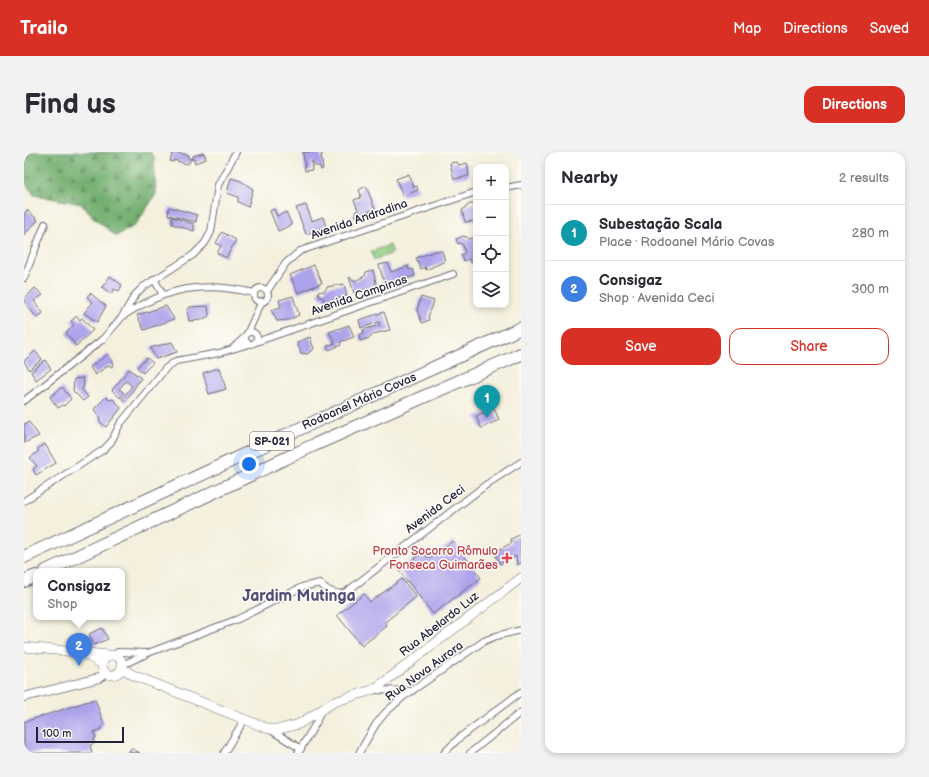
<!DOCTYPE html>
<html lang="en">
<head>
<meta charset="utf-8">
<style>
	body { margin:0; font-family:"Balsamiq Sans",sans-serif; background:#f2f2f3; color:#2b2b33 }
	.controls { position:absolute; right:12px; top:12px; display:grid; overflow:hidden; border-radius:8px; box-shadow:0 2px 6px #0003 }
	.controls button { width:36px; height:36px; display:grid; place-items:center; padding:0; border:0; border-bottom:1px solid #e1e1e2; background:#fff; color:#2b2b33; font:20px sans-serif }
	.scale { position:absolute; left:12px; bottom:10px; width:88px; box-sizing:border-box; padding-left:4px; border:2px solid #22223b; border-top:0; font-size:11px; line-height:14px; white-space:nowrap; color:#22223b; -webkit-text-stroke:3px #fdfcf7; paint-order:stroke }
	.you { position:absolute; left:225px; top:312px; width:14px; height:14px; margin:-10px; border:3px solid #fff; border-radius:50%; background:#1a73e8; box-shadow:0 0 0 6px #1a73e833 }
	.badge { display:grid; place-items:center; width:26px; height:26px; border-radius:50%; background:#d93025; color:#fff; font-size:13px; font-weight:700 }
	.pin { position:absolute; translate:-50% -33px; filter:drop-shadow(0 1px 2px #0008) }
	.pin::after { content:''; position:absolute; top:21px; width:14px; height:12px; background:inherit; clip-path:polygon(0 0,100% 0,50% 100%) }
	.popup { position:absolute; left:9px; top:416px; width:92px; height:52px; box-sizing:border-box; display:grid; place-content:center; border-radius:8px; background:#fff; filter:drop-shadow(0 1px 3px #0005); font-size:13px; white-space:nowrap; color:#7c7c81 }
	.popup b { font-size:15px; color:#2b2b33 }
	.popup::after { content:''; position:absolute; left:50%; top:100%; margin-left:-8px; border:8px solid transparent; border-top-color:#fff }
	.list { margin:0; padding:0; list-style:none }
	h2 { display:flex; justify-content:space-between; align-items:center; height:52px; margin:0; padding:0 16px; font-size:17px }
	h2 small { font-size:13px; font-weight:400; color:#7c7c81 }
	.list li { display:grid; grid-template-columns:26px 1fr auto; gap:12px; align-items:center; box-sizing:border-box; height:56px; padding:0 16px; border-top:1px solid #e1e1e2 }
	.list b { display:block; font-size:15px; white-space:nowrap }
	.list p { margin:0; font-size:13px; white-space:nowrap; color:#7c7c81 }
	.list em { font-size:13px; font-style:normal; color:#7c7c81 }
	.actions { display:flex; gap:8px; padding:12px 16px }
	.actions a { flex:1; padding:9px 0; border:1px solid #d93025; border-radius:12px; text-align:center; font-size:14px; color:#d93025 }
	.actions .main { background:#d93025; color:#fff }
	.icon { flex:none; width:22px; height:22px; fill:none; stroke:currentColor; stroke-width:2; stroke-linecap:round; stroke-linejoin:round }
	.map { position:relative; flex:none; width:497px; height:601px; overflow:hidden; border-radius:12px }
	header { display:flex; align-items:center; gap:24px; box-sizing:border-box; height:56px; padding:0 20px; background:#d93025; color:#fff }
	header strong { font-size:19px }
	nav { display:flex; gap:22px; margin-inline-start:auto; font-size:14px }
	.intro { display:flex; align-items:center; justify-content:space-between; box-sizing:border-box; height:96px; padding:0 24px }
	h1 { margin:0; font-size:28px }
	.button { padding:10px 18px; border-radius:12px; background:#d93025; color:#fff; font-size:14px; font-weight:700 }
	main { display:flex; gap:24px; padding:0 24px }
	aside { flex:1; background:#fff; border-radius:12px; box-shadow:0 2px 6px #0003 }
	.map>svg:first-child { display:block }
	.forest { fill:url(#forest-firs); stroke:#4a6854 }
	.park { fill:#8eca80; stroke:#58765e }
	.building { fill:#ada3eb }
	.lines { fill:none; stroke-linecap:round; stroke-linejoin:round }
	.minor-casing { stroke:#6c6a74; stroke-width:8 }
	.tertiary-casing { stroke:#6c6a74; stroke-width:10 }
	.secondary-casing { stroke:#6c6a74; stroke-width:10 }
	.motorway-casing { stroke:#6c6a74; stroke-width:14 }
	.minor { stroke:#fff; stroke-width:6 }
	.tertiary { stroke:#fff; stroke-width:8 }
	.secondary { stroke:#fff; stroke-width:9 }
	.motorway { stroke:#fff; stroke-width:12 }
	.health-dot { fill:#e0444e; stroke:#fdfcf7; stroke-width:1.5 }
	.labels { text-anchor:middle; stroke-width:3; stroke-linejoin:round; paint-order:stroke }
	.shield { fill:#fdfcf7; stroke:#646373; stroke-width:1 }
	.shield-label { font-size:11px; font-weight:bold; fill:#22223b }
	.street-label { font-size:12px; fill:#22223b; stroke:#fdfcf7 }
	.health-label { font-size:12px; fill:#be3a42; stroke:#fdfcf7; text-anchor:end }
	.district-label { font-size:16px; font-weight:bold; fill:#534f79; stroke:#fdfcf7 }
</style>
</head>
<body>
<header>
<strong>Trailo</strong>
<nav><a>Map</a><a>Directions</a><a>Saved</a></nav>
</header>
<div class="intro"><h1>Find us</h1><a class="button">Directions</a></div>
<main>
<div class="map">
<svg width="497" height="601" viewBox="0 0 497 601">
	<defs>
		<pattern id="forest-firs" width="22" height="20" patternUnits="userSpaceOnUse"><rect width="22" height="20" fill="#72ae6e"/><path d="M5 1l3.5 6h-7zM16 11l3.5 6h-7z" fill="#5d8d5c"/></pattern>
	</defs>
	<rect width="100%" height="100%" fill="#fdfcf7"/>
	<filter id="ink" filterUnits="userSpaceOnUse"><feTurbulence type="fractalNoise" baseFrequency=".025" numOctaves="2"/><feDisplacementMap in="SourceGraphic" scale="8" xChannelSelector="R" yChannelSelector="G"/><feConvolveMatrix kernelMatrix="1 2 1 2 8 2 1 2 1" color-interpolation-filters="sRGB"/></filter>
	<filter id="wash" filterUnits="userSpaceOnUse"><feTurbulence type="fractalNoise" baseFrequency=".012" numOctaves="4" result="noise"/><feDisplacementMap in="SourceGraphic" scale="16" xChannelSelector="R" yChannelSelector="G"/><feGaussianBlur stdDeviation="0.9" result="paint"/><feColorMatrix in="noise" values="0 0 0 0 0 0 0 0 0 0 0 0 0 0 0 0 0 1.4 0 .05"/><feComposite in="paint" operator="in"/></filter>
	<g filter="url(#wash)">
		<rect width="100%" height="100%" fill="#f4f0dd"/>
		<path class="forest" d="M0 0H126L130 5 132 42 112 73 92 84 70 66 57 52 10 43 0 29Z"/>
		<path class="park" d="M366 93 369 101 350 108 347 99Z"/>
		<g id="blocks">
			<path class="building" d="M149 0 165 3 164 6 166 7 169 6V4L180 1 182 7 171 11 170 7 166 8 165 11 162 12 150 8 149 10 146 9Z
				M279 0H299V2L297 3 299 17 297 18 296 14H290L289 10H287L288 18 281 19Z
				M433 10 435 13 443 11 445 24 430 27 426 11Z
				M385 22 390 35 393 34 394 38 379 44 372 27Z
				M207 26 217 29 229 37 224 55 214 50V45L203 41Z
				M342 34 351 57 332 65 331 60 334 58 330 48 336 46 337 43 335 38Z
				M446 52H452V69L441 70 438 58Z
				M282 53 288 69 299 65 302 75 282 82 272 56Z
				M145 55 173 63 172 70 144 63Z
				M250 57 253 64 262 60 268 73 254 79 246 59Z
				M3 58 14 68 0 83V62Z
				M148 65 170 72V79L148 72Z
				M198 80 212 88 202 106 193 101 197 94 192 91Z
				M439 84 443 85 444 87 452 85V109L447 111 445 107 440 109 437 103 441 101 439 93 436 91 434 92 432 87Z
				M411 99H418L421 109 402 118 401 115 397 117 392 106Z
				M364 111 367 120 384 114 385 118 389 117 391 124 361 133 355 113Z
				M290 113 298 131 274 141 266 123Z
				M349 118 353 135 330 141 325 125 331 129 341 124 342 120Z
				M86 124 98 133 95 139 90 137 87 142 78 135Z
				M320 132 323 144 309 148V152L303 153 299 146 295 144 294 140 301 139 303 135Z
				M11 136 19 143 10 149 19 161 13 166 0 149V147Z
				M66 141 82 154 73 170 60 161 69 150 63 145Z
				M269 144 275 163 264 168 253 169 247 158 257 155 255 148Z
				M397 145 410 149 404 165 405 168 398 171 393 158Z
				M142 154 150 167 120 178 113 163Z
				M184 154 185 164 177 168 165 169 163 159 166 155Z
				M360 160 366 178 349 182 346 186 336 189 335 183 340 181 339 178 356 173 355 170 337 176 335 168Z
				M53 164 56 168 58 166 69 178 52 194 42 181 50 173 47 169Z
				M325 173 330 185 316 190 317 193 305 198 303 194 311 191 305 180Z
				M286 185 290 197 283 202 277 201 273 190Z
				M148 190 153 200 132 207 126 196Z
				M11 199 18 207 5 218 0 209Z
				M84 202 90 212 88 215 85 213 71 223 66 215Z
				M123 206 129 211 119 221 113 215Z
				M21 208 27 217 12 228 7 220Z
				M195 216 202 237 185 242 179 221Z
				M105 217 117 226 101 250 98 247 108 234 102 229 95 237 100 241 96 246 88 238Z
				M59 226 60 233 58 238 64 245 59 249 49 239 50 227Z
				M38 235 47 247 40 254 39 253 34 256 26 245Z
				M82 245 85 248 89 247 97 256 82 275 76 270 75 265 70 257Z
				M470 256 475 268 457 276 452 264Z
				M5 270 15 284 0 291V272Z
				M21 292 32 311 12 323 9 317 13 314 6 306 15 299 13 297Z
				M497 382V411L493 413 492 404 476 412 470 400 488 391 487 387Z
				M429 389 457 426 409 462 375 418 399 400 405 407Z
				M378 427 392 445 361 470 363 474 338 494 313 463 340 442 346 450Z
				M78 476 84 487 70 493 65 482Z
				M71 547 80 572 76 578 70 580 72 586 70 587 71 591 66 593 68 601H0V570Z
				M107 596 116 601H104Z"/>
		</g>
	</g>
	<g filter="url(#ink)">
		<use href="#blocks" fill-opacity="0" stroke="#6c6a74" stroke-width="1"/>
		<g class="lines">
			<g class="minor-casing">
				<path id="minor" d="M482 36 497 33
					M0 126 21 72
					M130 127 139 143
					M230 143a7 7 0 1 1 14 0a7 7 0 1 1-14 0Z
					M243 139 262 111 276 99 452 40
					M99 164C143 135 180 129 230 141
					M221 186a6 6 0 1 1 12 0a6 6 0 1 1-12 0Z
					M224 180 238 149
					M232 190 429 122
					M208 197 221 185
					M0 249 79 187 98 165 111 143 119 135 169 103 181 91 187 80 194 33 212 0
					M0 349 79 298 87 290 96 272 142 216 152 209 195 201 225 192
					M90 503 94 500 124 501
					M98 513 124 501 214 467 278 435 296 431C302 438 311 443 321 441L463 332 497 310
					M349 538 388 539
					M245 577 277 597
					M200 601 220 568
					M274 601 292 571 296 560
					M335 601 352 572 361 561 379 545 460 489 472 484 497 478
					M420 601 435 586 497 540
					M446 601 497 560"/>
			</g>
			<g class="tertiary-casing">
				<path id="tertiary" d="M0 545 75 526 82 521"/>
			</g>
			<g class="secondary-casing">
				<path id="secondary" d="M0 495 84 503
					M60 502 78 512
					M78 513a10 10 0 1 1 20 0a10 10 0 1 1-20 0Z
					M98 516 109 523 245 577H256L275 572 310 550 348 538 359 531 497 426"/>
			</g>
			<g class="motorway-casing">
				<path id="motorway" d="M0 405 286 272 497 176
					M22 419 290 293 497 202
					M0 429 12 424"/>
			</g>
			<use href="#minor" class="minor"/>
			<use href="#tertiary" class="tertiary"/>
			<use href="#secondary" class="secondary"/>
			<use href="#motorway" class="motorway"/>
		</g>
	</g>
	<path class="health-dot" d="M481 400h4v4h4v4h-4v4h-4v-4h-4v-4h4z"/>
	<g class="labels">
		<rect class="shield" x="226" y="280" width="44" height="18" rx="3"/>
		<g class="shield-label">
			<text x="248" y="293">SP-021</text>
		</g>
		<g class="street-label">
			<text transform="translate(335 67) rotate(-19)" y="4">Avenida Andradina</text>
			<text transform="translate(335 143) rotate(-19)" y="4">Avenida Campinas</text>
			<text transform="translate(335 249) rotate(-24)" y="4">Rodoanel Mário Covas</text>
			<text transform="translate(411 357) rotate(-37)" y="4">Avenida Ceci</text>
			<text transform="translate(415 472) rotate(-38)" y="4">Rua Abelardo Luz</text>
			<text transform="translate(400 519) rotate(-36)" y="4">Rua Nova Aurora</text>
		</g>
		<g class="health-label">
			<text x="474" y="403">Pronto Socorro Rômulo<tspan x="474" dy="14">Fonseca Guimarães</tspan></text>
		</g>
		<g class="district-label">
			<text x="275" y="449">Jardim Mutinga</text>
		</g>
	</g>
</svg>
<div class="controls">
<button>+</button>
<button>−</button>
<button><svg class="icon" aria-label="locate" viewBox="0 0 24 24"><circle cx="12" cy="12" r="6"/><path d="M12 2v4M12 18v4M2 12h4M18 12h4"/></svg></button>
<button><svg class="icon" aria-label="layers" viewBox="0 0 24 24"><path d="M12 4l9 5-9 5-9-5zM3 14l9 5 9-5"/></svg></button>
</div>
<div class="scale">100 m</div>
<div class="you"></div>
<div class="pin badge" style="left:463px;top:266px;background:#0f9aa8">1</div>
<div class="pin badge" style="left:55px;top:514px;background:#3f7fe0">2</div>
<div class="popup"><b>Consigaz</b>Shop</div>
</div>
<aside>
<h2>Nearby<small>2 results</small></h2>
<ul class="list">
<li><span class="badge" style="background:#0f9aa8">1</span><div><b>Subestação Scala</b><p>Place · Rodoanel Mário Covas</p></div><em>280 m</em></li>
<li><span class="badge" style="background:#3f7fe0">2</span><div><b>Consigaz</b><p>Shop · Avenida Ceci</p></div><em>300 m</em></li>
</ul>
<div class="actions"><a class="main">Save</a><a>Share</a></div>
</aside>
</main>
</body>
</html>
